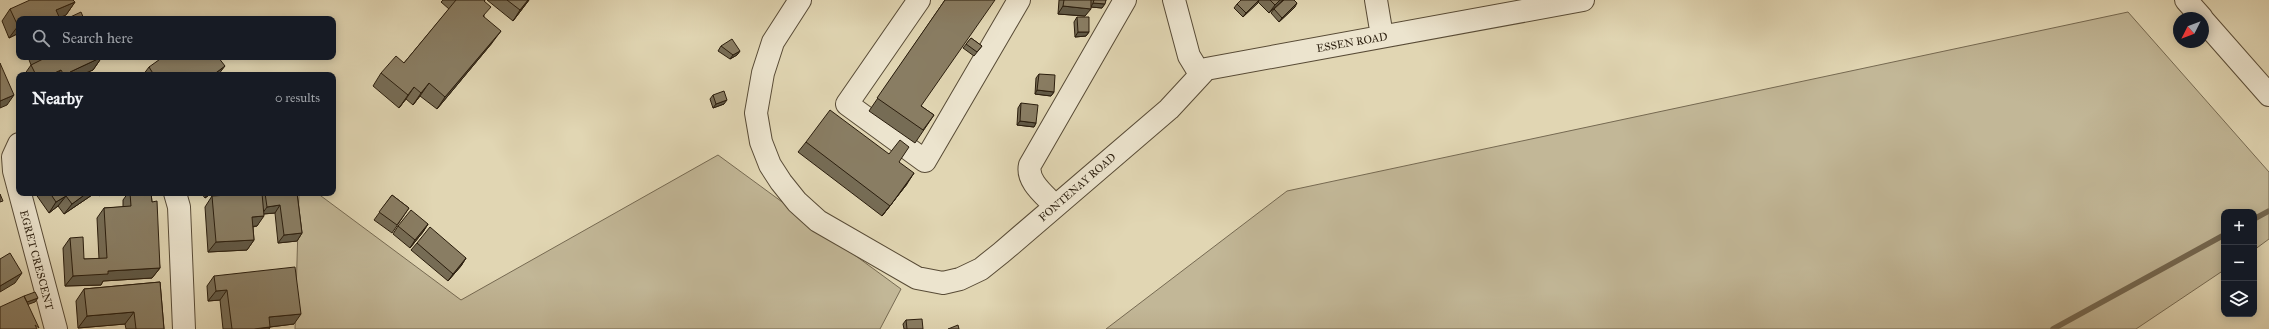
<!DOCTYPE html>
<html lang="en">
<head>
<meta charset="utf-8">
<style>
	body { margin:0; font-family:"IM FELL Great Primer",serif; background:#20242c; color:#f1f3f6 }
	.controls { position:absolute; right:12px; bottom:12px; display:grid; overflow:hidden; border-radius:8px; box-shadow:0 2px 10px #0003 }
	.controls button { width:36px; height:36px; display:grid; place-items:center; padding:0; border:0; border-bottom:1px solid #363941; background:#171b24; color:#f1f3f6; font:20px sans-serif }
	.compass { position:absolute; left:2173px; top:12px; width:36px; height:36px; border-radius:50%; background:#171b24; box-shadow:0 2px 10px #0003; rotate:228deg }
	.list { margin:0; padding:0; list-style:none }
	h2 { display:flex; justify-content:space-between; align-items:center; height:52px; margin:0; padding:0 16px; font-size:17px }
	h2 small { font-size:13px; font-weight:400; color:#9ea1a6 }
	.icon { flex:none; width:22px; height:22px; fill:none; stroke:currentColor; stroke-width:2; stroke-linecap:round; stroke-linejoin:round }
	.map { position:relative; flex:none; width:2269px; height:329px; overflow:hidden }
	.search { position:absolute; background:#171b24; box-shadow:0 2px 10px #0003; left:16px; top:16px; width:320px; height:44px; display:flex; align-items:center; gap:10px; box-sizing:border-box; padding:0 14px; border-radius:8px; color:#9ea1a6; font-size:15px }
	.panel { position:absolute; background:#171b24; box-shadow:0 2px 10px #0003; left:16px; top:72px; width:320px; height:124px; border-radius:8px }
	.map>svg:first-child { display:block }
	.green { fill:#c2b797; stroke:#766a52 }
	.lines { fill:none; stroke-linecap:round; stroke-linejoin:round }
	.stream { stroke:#73664f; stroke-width:5.5 }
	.minor-casing { stroke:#584b36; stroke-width:24 }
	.minor { stroke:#ece4ce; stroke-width:22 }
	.wall { fill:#766c55; stroke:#2a1d0d }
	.shaded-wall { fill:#605845; stroke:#2a1d0d }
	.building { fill:#897d63; stroke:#2a1d0d }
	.labels { text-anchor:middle; stroke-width:4; stroke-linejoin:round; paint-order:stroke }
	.street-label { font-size:11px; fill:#2a1d0d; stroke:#ece4ce }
</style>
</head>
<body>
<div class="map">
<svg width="2269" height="329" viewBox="0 0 2269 329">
	<rect width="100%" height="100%" fill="#e1d6b3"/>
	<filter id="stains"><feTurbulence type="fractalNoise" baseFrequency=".005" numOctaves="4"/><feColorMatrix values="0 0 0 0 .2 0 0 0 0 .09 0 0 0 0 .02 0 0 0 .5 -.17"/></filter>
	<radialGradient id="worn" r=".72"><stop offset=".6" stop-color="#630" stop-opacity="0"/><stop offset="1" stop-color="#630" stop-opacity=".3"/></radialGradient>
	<path class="green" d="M2128 12 2269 172V239L2254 250V212H2224V270L2136 329H1106L1287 191Z
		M718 155 901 289 880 329H295L299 193H317L461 300Z"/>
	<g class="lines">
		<path class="stream" d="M2254 219 2269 211
			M2053 329 2224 235"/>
		<g class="minor-casing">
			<path id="minor" d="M800 0 773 42 763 73 756 113 761 142 770 165 781 182 797 202 818 221 917 278 943 283 960 279 981 269 1001 253 1169 109 1206 69 1583 0
				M919 0 847 104 925 161 1019 0
				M1174 0 1189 56 1200 74
				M1376 0 1382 36
				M2186 0 2202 18
				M2203 20 2269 95
				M19 144 13 157 14 171 56 329
				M175 193 179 207 184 329
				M1055 206C1045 195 1026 181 1030 165L1125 0"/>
		</g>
		<use href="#minor" class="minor"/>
	</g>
	<path class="wall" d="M443 0H485L484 2V17L492 43 437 109 420 96 413 105 406 99 399 108 373 86 381 73 404 63 449 9 441 2Z
		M487 0H529L513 21Z
		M945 0 921 106 934 115 915 143 869 111Z
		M1059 0H1106L1102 8 1091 7 1085 16 1058 14Z
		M1241 0H1283L1269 13 1258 2 1243 17 1234 8 1237 4Z
		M75 2 66 15 19 19V38L17 34 9 38 2 21 10 9Z
		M1295 7 1279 22 1271 13 1274 9Z
		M1077 17 1089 32 1086 36 1075 37 1074 22Z
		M971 38 982 46 974 56 963 48Z
		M721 46 740 51 737 55 730 59 718 51Z
		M28 57H102L93 70 81 75H24L31 65Z
		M149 67 218 75H143Z
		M1039 74 1054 92 1051 96 1035 94 1036 78Z
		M713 95 724 104 713 108 710 99Z
		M1021 103 1036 123 1034 127 1017 125 1018 108Z
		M806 142 899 162 907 184 882 216 798 152Z
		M35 193H95L64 214 58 206 49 213Z
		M97 193H103L99 196Z
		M128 193H151L152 202 160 268 152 278 103 281 101 285 65 286 63 248 70 238 84 259H99L97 218 104 208 123 207V200Z
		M201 193H212L205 198Z
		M259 193H297L302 233 297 241 278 243 275 213 264 214 257 226 253 227 254 240 247 250 208 252 205 207 212 196Z
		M392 195 409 208 392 233 374 220Z
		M428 224 423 232 410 248 393 234 398 226Z
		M417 243 466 258 461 266 448 281 411 250Z
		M214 276 294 324 270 327 269 329H223L220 300 208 301 207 286Z
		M160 282 164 329H126L125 324 78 328 76 301 84 289Z
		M906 320 923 329H904L903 324Z"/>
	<path class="shaded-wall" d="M528 0H529L513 21 520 10Z
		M1259 0 1258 3 1243 17 1246 13Z
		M1280 0H1283L1269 13 1275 5Z
		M75 2 66 15 56 19V10Z
		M1093 3 1105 4 1102 8 1091 7Z
		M1297 3 1295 7 1279 22 1282 18Z
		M1063 6 1091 9 1085 16 1058 14Z
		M19 25V32L17 34 9 38 18 26Z
		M501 31 492 43 437 109 445 97Z
		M1078 32H1089L1086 36 1075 37Z
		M740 51 737 55 730 59 733 55Z
		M102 57 93 70 81 75H68L70 72Z
		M225 66 218 75H213Z
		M61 70 57 75H50Z
		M429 83 420 96 413 105 421 93Z
		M414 87 406 99 399 108 408 95Z
		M1037 90 1054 92 1051 96 1035 94Z
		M14 95 7 105 0 108V101Z
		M727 100 724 104 713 108 716 104Z
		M1020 121 1036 123 1034 127 1017 125Z
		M914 173 907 184 882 216 890 206Z
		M87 193H95L64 214 72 204Z
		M208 193H212L205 198Z
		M66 196 58 206 49 213 56 202Z
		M280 205 275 213 262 214 267 207Z
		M264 216 257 226 245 227 252 217Z
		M428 224 423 232 410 248 415 240Z
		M302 233 297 241 278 243 284 235Z
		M254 240 247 250 208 252 216 242Z
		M466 258 461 266 448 281 453 274Z
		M160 268 152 278 103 281 101 285 65 286 73 276 108 271Z
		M22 273 15 283 0 292V286Z
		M227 290 220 300 208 301 216 291Z
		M38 298 35 302 18 308 21 304Z
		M134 312 125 324 78 328 87 316Z
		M301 314 294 324 261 328 269 317Z
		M270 327 269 329H254Z"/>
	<path class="building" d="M30 0H73L75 2 56 10 60 19H19V25L18 26 10 9Z
		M456 0H485L484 1 491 7 483 16 501 31 445 97 429 83 421 93 414 87 408 95 381 73 396 56 404 63Z
		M507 0H528L520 10Z
		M945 0H995L921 106 934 115 923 130 877 98Z
		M1064 0H1091V9L1063 6Z
		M1094 0H1106L1105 4 1093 3Z
		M1241 0H1259L1246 13 1237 4Z
		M1270 0H1280L1275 5Z
		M1284 0H1294L1297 3 1282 18 1274 9Z
		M81 12 84 19H66Z
		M1077 17H1089V32H1078Z
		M971 38 982 46 977 52 966 44Z
		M732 39 740 51 733 55 721 46Z
		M42 57H102L70 72 72 75H64L61 70 50 75H36L31 65 43 59Z
		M163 57H218L225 66 213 75H154L149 67Z
		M0 63 14 95 0 101Z
		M1039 74 1055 75 1054 92 1037 90Z
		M724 91 727 100 716 104 713 95Z
		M1021 103 1038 105 1036 123 1020 121Z
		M830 110 889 154 900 140 909 147 899 162 914 173 890 206 806 142Z
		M50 193H87L72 204 66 196 56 202Z
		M130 193H151L152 202 157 201 160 268 108 271V274L73 276 70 238 83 237 84 259 107 258 104 208 131 206Z
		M262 193 264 216 252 217 254 240 216 242 212 196Z
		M265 193H297L302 233 284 235 280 205 267 207Z
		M0 194 3 201 0 202Z
		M392 195 409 208 397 225 379 212Z
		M411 210 428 224 415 240 398 226Z
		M430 227 466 258 453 274 417 243Z
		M10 253 22 273 0 286V259Z
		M295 267 301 314 269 317 270 327 254 329H232L227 290 216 291 214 276Z
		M160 282 164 329H136L134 312 87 316 84 289Z
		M35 292 38 298 27 302 24 296Z
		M24 296 39 328 35 325 37 329H0V307Z
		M922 319 923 329H907L906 320Z
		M958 325 959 329H948Z"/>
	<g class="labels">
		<g class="street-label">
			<text transform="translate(1352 42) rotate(-10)" y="4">ESSEN ROAD</text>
			<text transform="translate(1077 187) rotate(-41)" y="4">FONTENAY ROAD</text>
			<text transform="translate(37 260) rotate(75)" y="4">EGRET CRESCENT</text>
		</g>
	</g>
	<rect width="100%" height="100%" filter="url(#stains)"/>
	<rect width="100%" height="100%" fill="url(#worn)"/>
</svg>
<div class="controls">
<button>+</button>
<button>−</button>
<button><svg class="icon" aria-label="layers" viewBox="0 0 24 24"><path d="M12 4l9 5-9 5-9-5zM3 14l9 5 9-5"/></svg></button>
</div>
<svg class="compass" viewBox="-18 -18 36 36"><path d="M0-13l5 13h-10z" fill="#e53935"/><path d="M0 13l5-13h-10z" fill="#9ea1a6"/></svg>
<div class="search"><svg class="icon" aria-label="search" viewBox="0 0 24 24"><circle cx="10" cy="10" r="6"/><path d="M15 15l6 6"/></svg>Search here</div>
<section class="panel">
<h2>Nearby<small>0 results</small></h2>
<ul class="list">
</ul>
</section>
</div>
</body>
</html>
